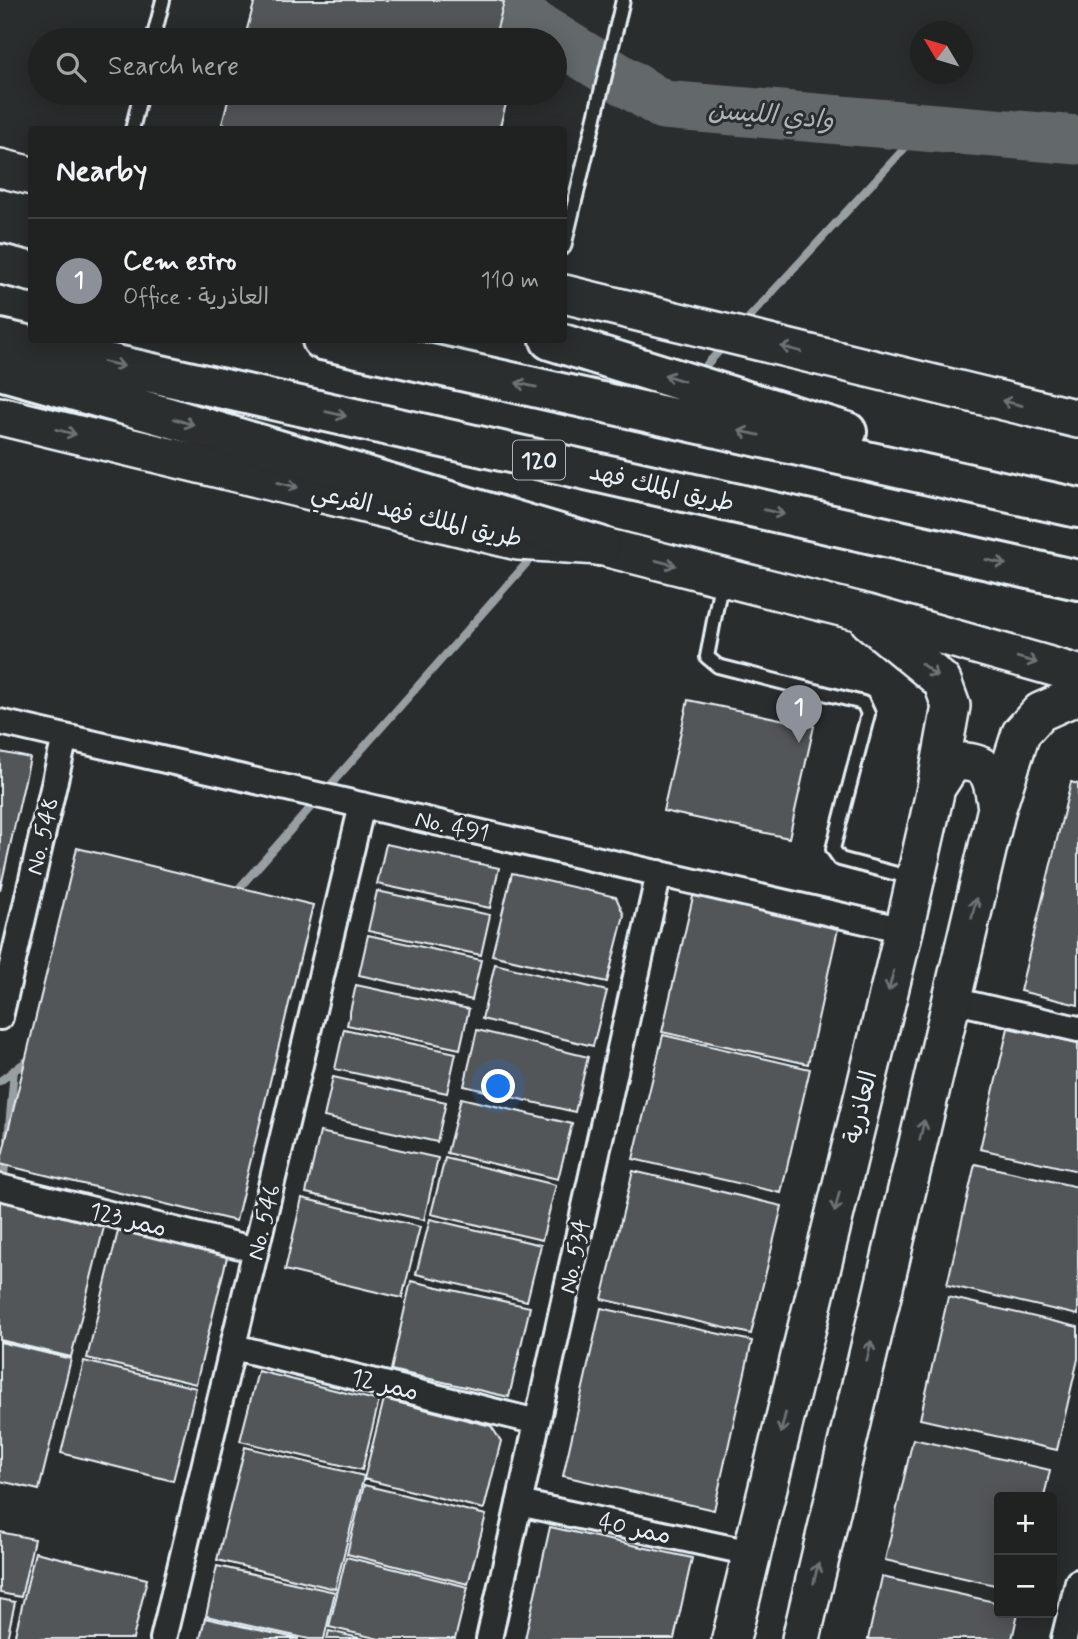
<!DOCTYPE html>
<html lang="en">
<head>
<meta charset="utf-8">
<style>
	body { margin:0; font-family:Mynerve,"Playpen Sans Arabic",sans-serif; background:#282a2a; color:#f1f3f6 }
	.controls { position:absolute; right:21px; bottom:21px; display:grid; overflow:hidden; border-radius:7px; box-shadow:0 4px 18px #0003 }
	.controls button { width:63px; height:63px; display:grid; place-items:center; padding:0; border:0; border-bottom:2px solid #3d3f40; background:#202222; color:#f1f3f6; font:35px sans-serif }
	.compass { position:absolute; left:910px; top:21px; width:63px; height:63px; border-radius:50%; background:#202222; box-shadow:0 4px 18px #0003; rotate:308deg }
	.you { position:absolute; left:499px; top:1087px; width:24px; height:24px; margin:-18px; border:5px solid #fff; border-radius:50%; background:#1a73e8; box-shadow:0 0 0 10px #1a73e833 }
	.badge { display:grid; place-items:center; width:46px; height:46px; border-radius:50%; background:#8c9099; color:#fff; font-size:23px; font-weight:700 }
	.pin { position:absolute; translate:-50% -58px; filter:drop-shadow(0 2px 4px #0008) }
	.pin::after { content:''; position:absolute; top:37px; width:24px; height:21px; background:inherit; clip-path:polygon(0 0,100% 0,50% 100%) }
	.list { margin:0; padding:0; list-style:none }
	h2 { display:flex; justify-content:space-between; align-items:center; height:91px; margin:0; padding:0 28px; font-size:30px }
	h2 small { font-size:23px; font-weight:400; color:#a2a4a5 }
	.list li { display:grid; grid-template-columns:46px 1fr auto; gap:21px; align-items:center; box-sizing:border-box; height:126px; padding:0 28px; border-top:2px solid #3d3f40 }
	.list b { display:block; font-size:26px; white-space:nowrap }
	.list p { margin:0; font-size:23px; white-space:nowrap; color:#a2a4a5 }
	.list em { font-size:23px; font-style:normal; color:#a2a4a5 }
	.icon { flex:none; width:38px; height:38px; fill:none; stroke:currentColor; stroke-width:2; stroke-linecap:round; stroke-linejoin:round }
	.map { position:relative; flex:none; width:1078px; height:1639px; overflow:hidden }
	.search { position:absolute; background:#202222; box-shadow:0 4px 18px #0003; left:28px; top:28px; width:539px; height:77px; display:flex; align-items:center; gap:18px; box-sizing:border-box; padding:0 24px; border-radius:38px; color:#a2a4a5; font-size:26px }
	.panel { position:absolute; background:#202222; box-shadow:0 4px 18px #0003; left:28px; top:126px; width:539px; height:217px; border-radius:7px }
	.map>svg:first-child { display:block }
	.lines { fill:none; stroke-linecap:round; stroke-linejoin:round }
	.stream { stroke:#989fa3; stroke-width:8 }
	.river { stroke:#63686b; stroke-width:49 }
	.building { fill:#535759; stroke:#e8f1f8; stroke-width:2 }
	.lane-casing { stroke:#e8f1f8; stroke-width:18 }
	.street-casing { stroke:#e8f1f8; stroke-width:30 }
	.secondary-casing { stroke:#e8f1f8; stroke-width:42 }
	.highway-casing { stroke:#e8f1f8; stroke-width:44 }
	.lane { stroke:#2a2d2e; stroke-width:12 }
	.street { stroke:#2a2d2e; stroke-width:24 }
	.secondary { stroke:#2a2d2e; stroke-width:37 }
	.highway { stroke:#2a2d2e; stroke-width:38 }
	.oneway { stroke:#6c7275 }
	.labels { text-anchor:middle; stroke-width:6; stroke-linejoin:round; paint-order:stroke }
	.shield { fill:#2a2d2e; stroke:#afb6bb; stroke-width:2 }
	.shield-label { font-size:23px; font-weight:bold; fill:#e8f1f8 }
	.street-label { font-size:24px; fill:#e8f1f8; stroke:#2a2d2e }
	.water-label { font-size:26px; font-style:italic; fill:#acb3b9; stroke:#2a2d2e }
</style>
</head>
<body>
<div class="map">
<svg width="1078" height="1639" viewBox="0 0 1078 1639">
	<rect width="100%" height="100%" fill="#2a2d2e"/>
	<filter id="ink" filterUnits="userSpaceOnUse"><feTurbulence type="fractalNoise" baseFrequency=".0143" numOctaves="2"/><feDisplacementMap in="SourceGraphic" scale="14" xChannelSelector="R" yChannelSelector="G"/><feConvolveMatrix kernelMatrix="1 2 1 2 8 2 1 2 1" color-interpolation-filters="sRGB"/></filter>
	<g filter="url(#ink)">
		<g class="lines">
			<path class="stream" d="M745 322 924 127
				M698 374 722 348
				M234 894 532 557
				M0 1081 31 1058
				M8 1139 14 1070
				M0 1215 6 1156"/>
			<path class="river" d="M494 0 663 105 1078 140"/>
		</g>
		<path class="building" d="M255 0H497L504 2 494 40H244Z
			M230 93H509L499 130H244L222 124Z
			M688 700 814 726 789 838 663 811Z
			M0 752 30 758 0 890Z
			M1071 782 1078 784V1005L1020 991Z
			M386 844 499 868 490 908 377 884Z
			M77 848 313 905 236 1221 0 1164Z
			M512 873 616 897 624 915 607 982 492 955Z
			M695 888 840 920 808 1064 662 1032Z
			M377 891 490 915 481 955 368 931Z
			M368 935 481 960 472 1000 359 975Z
			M495 964 607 991 593 1046 482 1019Z
			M356 985 469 1009 460 1049 347 1025Z
			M1008 1028 1078 1043V1171L980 1149Z
			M344 1029 456 1053 447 1093 335 1069Z
			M477 1030 588 1057 575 1112 464 1086Z
			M663 1035 810 1069 781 1193 633 1159Z
			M333 1077 446 1102 437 1142 324 1117Z
			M461 1098 572 1124 558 1179 447 1153Z
			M320 1132 438 1158 424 1220 306 1193Z
			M445 1158 556 1185 542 1240 431 1214Z
			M975 1164 1078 1187V1315L947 1285Z
			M633 1171 782 1206 751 1334 602 1299Z
			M302 1198 420 1227 402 1298 285 1270Z
			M0 1201 104 1227 71 1357 0 1340Z
			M430 1219 541 1245 527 1301 416 1274Z
			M119 1227 228 1253 196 1384 87 1358Z
			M411 1281 530 1307 509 1397 391 1370Z
			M948 1297 1078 1327V1359L1057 1450 920 1419Z
			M601 1308 752 1341 714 1510 563 1476Z
			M0 1342 71 1359 39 1490 0 1481Z
			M84 1361 196 1388 173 1481 61 1453Z
			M258 1371 379 1401 362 1470 240 1441Z
			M384 1399 491 1426 501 1441 484 1509 364 1479Z
			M913 1439 1050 1470 1044 1497H999V1586L885 1560Z
			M245 1447 364 1476 335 1589 217 1560Z
			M364 1485 486 1515 468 1584 347 1554Z
			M550 1527 692 1558 674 1639H525Z
			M0 1532 34 1539 21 1597 0 1593Z
			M35 1552 147 1579 133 1639H14Z
			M346 1557 468 1587 455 1639H379L329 1627Z
			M217 1566 335 1592 324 1639H309L206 1616Z
			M882 1577 999 1603V1613H1018L1012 1639H868Z
			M0 1599 15 1602 7 1639H0Z
			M205 1618 299 1639H200Z
			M329 1631 364 1639H327Z"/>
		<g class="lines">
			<g class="lane-casing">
				<path id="lane" d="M153 40 163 0
					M132 130 141 93
					M564 247 623 0
					M722 578 707 657 718 666 863 703 868 714 833 849 840 859 912 878"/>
			</g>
			<g class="street-casing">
				<path id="street" d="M0 722 904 930
					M952 1000 1078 1029
					M0 1017 65 737
					M0 1187 256 1250
					M234 1347 537 1422
					M519 1503 751 1553
					M163 1639 362 805
					M489 1639 659 873
					M1064 1639 1078 1582"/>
			</g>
			<g class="secondary-casing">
				<path id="secondary" d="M0 168 32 176
					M564 294 1078 419
					M0 416 518 541 600 546 857 611 1078 674
					M936 788 953 762C991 759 992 777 997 808
					M731 1639 904 930 936 788 951 706 942 681 869 621
					M801 1639 997 808 1021 733 1040 712 1078 695"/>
			</g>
			<g class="highway-casing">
				<path id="highway" d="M0 264 32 272
					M0 339 1078 580
					M322 340 1078 508
					M550 340 847 432
					M0 370 168 417 600 546"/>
			</g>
			<use href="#lane" class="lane"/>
			<use href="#street" class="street"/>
			<use href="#secondary" class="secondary"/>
			<use href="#highway" class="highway"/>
		</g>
		<defs><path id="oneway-shaft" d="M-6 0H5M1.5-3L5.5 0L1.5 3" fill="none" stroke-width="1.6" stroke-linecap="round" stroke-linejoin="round" transform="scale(1.75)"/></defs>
		<g class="oneway">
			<use href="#oneway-shaft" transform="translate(791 349) rotate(-166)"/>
			<use href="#oneway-shaft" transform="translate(114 364) rotate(13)"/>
			<use href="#oneway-shaft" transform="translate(674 378) rotate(-163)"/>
			<use href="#oneway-shaft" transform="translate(526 385) rotate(-168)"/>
			<use href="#oneway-shaft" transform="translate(1012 403) rotate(-166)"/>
			<use href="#oneway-shaft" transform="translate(336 414) rotate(13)"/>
			<use href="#oneway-shaft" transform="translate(184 422) rotate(17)"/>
			<use href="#oneway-shaft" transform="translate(66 432) rotate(14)"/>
			<use href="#oneway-shaft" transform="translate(749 433) rotate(-168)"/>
			<use href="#oneway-shaft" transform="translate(288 485) rotate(14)"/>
			<use href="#oneway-shaft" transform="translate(774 512) rotate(13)"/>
			<use href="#oneway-shaft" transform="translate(996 562) rotate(13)"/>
			<use href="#oneway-shaft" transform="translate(666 563) rotate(14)"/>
			<use href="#oneway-shaft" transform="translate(1027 660) rotate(16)"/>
			<use href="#oneway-shaft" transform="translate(929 670) rotate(39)"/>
			<use href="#oneway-shaft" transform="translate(974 908) rotate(-77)"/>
			<use href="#oneway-shaft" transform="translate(891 981) rotate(104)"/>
			<use href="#oneway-shaft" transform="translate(922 1130) rotate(-77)"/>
			<use href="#oneway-shaft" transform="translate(837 1202) rotate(104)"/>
			<use href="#oneway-shaft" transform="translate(869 1351) rotate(-77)"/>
			<use href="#oneway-shaft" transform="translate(783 1423) rotate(104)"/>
			<use href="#oneway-shaft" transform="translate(816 1573) rotate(-77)"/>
		</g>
	</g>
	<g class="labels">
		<rect class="shield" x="513" y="440.5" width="52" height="39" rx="5"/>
		<g class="shield-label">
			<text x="539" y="468">120</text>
		</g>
		<g class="street-label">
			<text transform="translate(662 487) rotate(13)" y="8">طريق الملك فهد</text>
			<text transform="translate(417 515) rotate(13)" y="8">طريق الملك فهد الفرعي</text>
			<text transform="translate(452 826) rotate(13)" y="8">No. 491</text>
			<text transform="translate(42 836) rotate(-77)" y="8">No. 548</text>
			<text transform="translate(860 1107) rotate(-76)" y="8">العاذرية</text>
			<text transform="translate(128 1219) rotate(14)" y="8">ممر 123</text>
			<text transform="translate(263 1222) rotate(-77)" y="8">No. 546</text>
			<text transform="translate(574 1256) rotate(-78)" y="8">No. 534</text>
			<text transform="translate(385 1384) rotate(14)" y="8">ممر 12</text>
			<text transform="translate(635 1528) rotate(12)" y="8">ممر 40</text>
		</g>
		<g class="water-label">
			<text transform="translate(771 114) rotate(5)" y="9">وادي الليسن</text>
		</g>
	</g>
</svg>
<div class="controls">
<button>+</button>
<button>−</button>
</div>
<svg class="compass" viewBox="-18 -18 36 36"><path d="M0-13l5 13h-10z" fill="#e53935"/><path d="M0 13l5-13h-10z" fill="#a2a4a5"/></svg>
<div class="you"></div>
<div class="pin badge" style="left:799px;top:743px">1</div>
<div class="search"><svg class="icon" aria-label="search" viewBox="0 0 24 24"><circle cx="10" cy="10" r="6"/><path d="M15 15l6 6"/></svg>Search here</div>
<section class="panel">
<h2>Nearby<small></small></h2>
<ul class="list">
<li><span class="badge">1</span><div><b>Cem estro</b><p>Office · العاذرية</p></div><em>110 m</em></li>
</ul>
</section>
</div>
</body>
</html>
